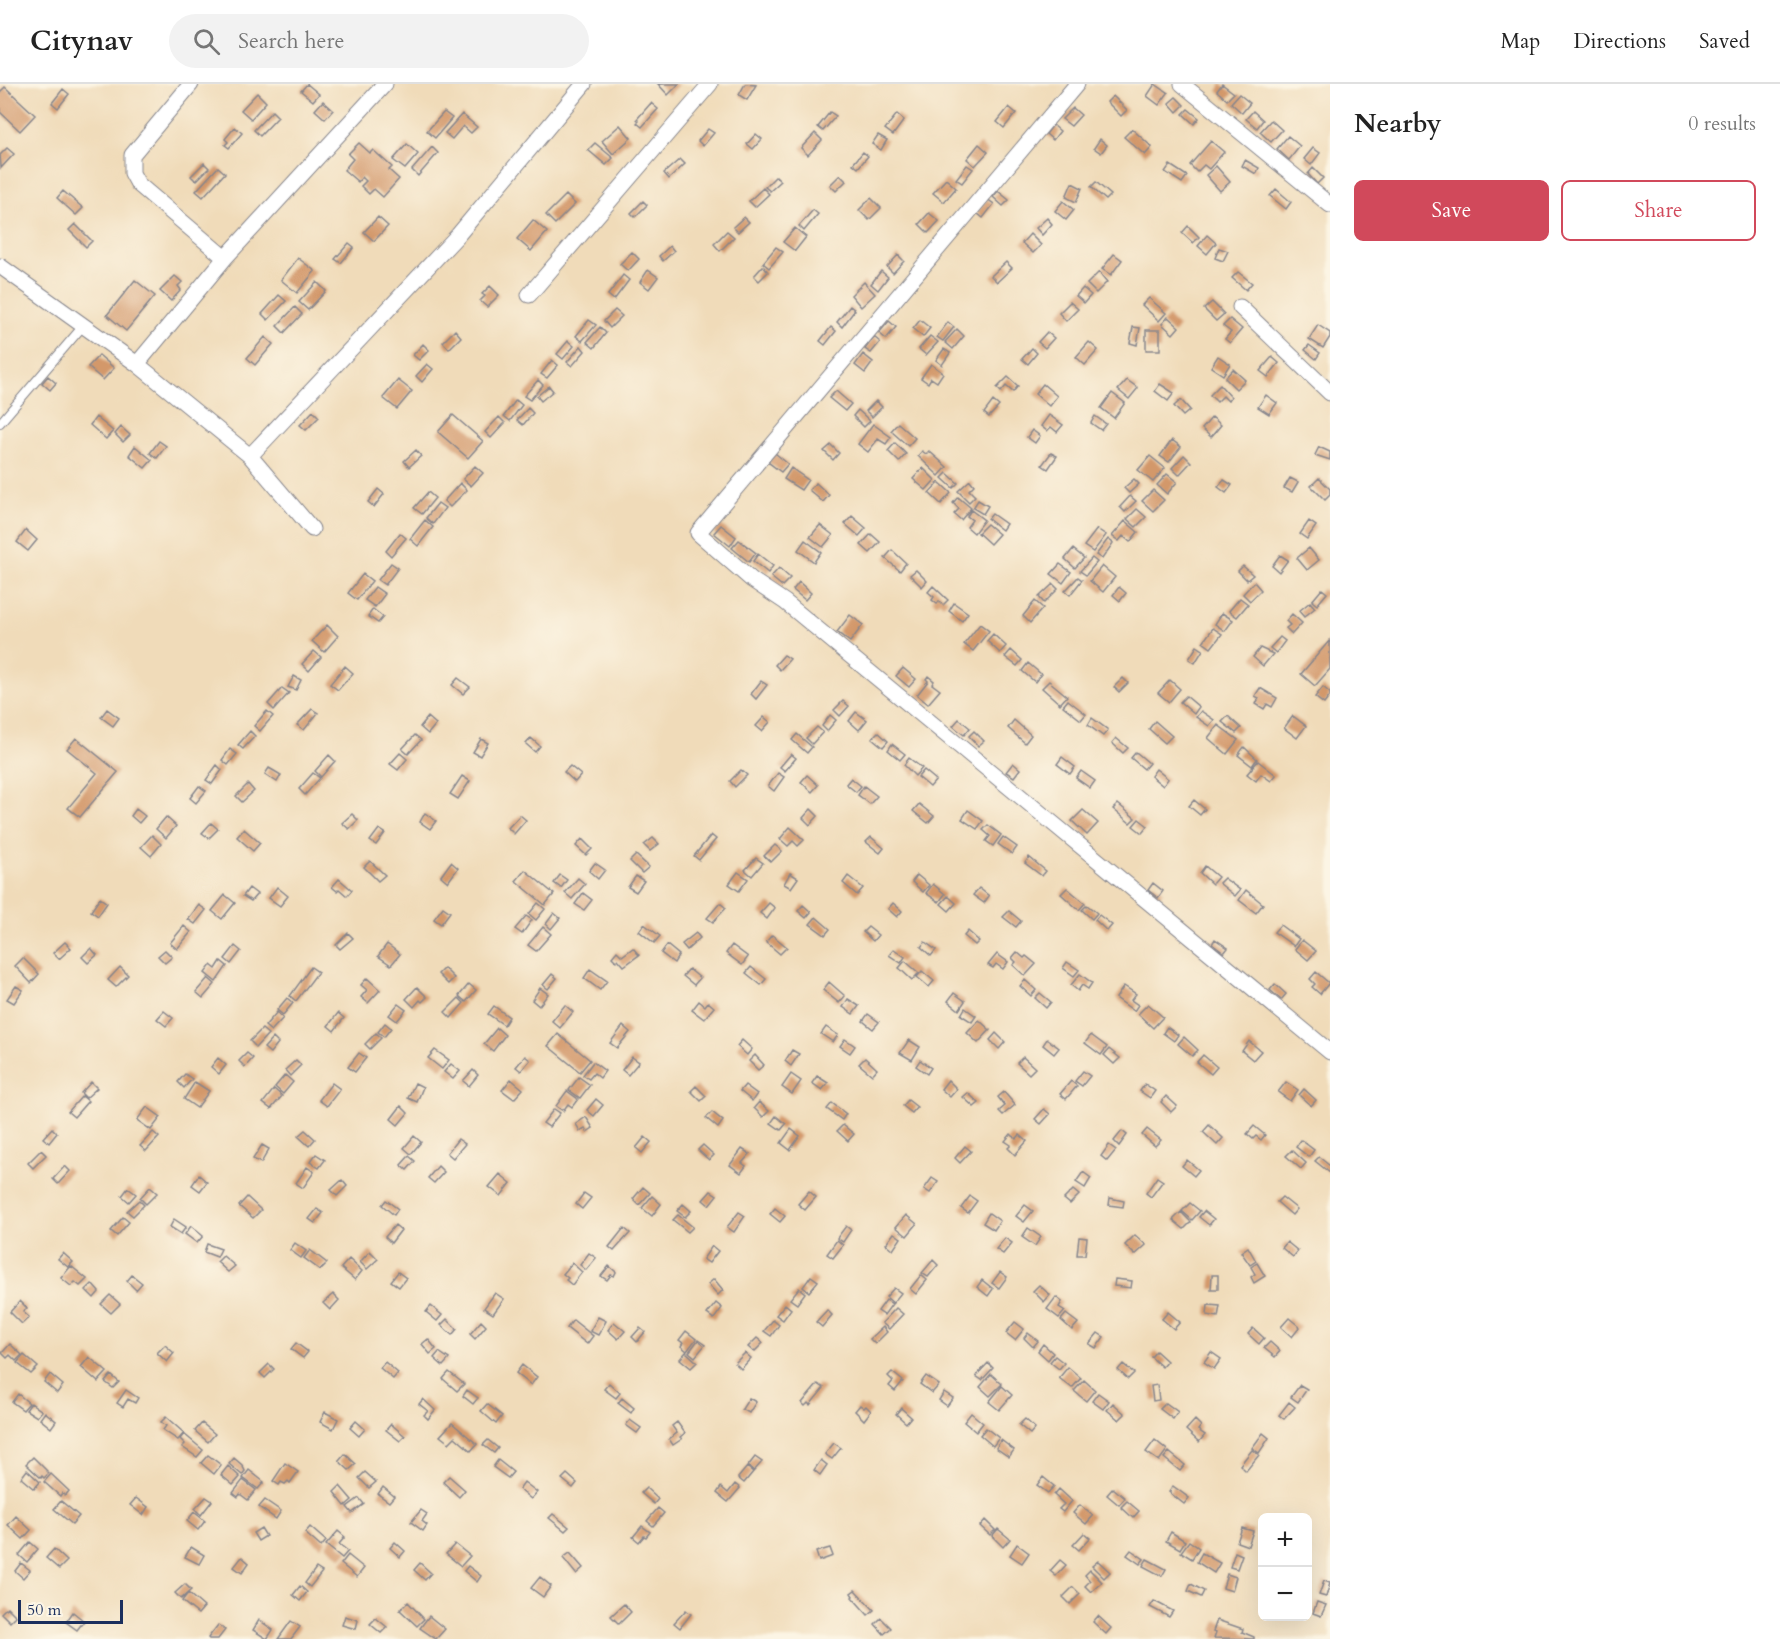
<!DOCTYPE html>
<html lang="en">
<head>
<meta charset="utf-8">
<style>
	body { margin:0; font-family:Cardo,serif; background:#f2f2f2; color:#222 }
	.controls { position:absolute; right:18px; bottom:18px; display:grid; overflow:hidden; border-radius:9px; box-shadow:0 6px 24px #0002 }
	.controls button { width:54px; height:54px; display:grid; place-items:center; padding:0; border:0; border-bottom:2px solid #e0e0e0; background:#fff; color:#222; font:30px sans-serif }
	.scale { position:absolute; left:18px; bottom:15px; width:105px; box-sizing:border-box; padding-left:6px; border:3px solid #1b2f5e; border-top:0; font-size:16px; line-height:21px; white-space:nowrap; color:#1b2f5e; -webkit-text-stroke:4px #fcf5e5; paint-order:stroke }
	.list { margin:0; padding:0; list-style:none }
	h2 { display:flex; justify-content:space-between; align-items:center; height:78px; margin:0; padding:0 24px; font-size:26px }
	h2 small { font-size:20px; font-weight:400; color:#767676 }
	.actions { display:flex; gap:12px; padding:18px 24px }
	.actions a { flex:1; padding:14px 0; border:2px solid #d1495b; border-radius:9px; text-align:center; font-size:21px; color:#d1495b }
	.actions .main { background:#d1495b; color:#fff }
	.icon { flex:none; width:33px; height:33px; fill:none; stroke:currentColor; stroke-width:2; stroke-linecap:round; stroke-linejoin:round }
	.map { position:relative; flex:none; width:1330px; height:1555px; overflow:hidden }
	header { display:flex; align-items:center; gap:36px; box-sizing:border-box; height:84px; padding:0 30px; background:#fff; border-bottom:2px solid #e0e0e0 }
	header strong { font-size:28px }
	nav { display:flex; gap:33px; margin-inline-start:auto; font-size:21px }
	.search { width:420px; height:54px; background:#f2f2f2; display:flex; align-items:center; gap:15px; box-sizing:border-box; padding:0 21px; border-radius:33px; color:#767676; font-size:22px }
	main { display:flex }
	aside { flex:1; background:#fff }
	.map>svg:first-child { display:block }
	.building { fill:#d3986b }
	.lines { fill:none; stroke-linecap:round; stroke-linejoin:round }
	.service-casing { stroke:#86858c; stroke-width:10 }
	.minor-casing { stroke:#86858c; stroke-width:17 }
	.service { stroke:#fff; stroke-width:8 }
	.minor { stroke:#fff; stroke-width:15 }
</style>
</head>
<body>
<header>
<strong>Citynav</strong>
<div class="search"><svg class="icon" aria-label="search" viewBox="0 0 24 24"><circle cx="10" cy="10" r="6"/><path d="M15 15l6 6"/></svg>Search here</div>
<nav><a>Map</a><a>Directions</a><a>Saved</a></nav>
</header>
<main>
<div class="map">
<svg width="1330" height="1555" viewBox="0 0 1330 1555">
	<rect width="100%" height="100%" fill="#fcf5e5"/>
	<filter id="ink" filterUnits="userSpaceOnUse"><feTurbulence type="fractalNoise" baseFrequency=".0167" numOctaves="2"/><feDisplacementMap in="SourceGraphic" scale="12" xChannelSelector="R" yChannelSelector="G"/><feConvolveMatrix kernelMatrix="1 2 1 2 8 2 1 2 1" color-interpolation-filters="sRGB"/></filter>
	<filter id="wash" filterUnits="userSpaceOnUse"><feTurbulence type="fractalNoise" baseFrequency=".008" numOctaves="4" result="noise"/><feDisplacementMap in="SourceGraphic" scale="24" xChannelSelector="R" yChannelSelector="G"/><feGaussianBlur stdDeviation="1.35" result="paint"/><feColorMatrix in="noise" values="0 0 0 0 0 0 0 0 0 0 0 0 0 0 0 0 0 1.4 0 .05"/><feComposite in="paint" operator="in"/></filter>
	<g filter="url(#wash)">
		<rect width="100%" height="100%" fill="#f0dbb9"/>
		<g id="blocks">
			<path class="building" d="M307 0 319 10 313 17 301 7Z
				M658 0H679L668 11Z
				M745 0 756 1 747 16 739 11Z
				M1155 0 1168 9 1159 21 1147 12Z
				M1222 0 1234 9 1227 16 1217 7Z
				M5 3 35 31 20 47 0 28V8Z
				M63 5 69 10 58 24 52 19Z
				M257 9 266 18 251 35 241 26Z
				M1239 10 1250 19 1242 29 1231 19Z
				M1113 12 1127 26 1121 32 1107 18Z
				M1176 13 1184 21 1177 28 1169 19Z
				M323 17 333 26 325 35 315 26Z
				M651 19 658 25 642 43 637 39 639 37 637 35Z
				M1009 23 1016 29 1004 44 997 38Z
				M1073 24 1081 31 1071 42 1062 35Z
				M1188 25 1199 34 1194 40 1183 30Z
				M272 27 278 33 260 52 254 46Z
				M1253 27 1263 36 1257 44 1246 35Z
				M444 28 452 34 435 54 427 47Z
				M830 28 836 32 823 47 818 43Z
				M462 30 477 43 471 49 463 42 452 55 445 49Z
				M897 30 904 36 893 51 885 45Z
				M1271 36 1282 46 1271 58 1260 48Z
				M620 41 631 54 613 70 602 57Z
				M1053 41 1060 47 1053 56 1046 50Z
				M235 43 242 49 229 64 225 61 228 58 225 55Z
				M708 45 714 49 703 62 698 57Z
				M1132 45 1152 63 1145 71 1124 53Z
				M815 49 822 56 808 71 801 64Z
				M756 50 762 55 753 65 747 60Z
				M878 51 887 56 881 66 872 60Z
				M1288 52 1300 62 1289 76 1277 65Z
				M1100 55 1107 61 1101 69 1094 64Z
				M1211 57 1224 68 1209 85 1204 81 1197 88 1190 81Z
				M359 59 370 69 373 66 392 83 389 86 399 95 383 113 374 105 369 110 361 102 366 97 362 93 358 98 344 86 353 75 348 70Z
				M595 59 613 74 606 81 588 66Z
				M407 60 418 70 405 85 393 76Z
				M979 60 988 68 975 82 967 75Z
				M432 63 438 69 418 92 412 86Z
				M7 64 14 70 1 84 0 71Z
				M1313 64 1320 69 1311 81 1304 75Z
				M863 68 868 72 858 84 853 80Z
				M680 75 685 80 669 95 664 89Z
				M1245 76 1259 84 1256 90 1242 82Z
				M204 79 209 84 196 97 191 92Z
				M967 81 973 85 962 99 956 95Z
				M1170 81 1187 92 1182 99 1165 88Z
				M1216 82 1230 98 1220 107 1206 91Z
				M218 83 225 89 203 113 196 107Z
				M1313 84 1323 94 1317 100 1308 90Z
				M840 91 846 97 836 107 830 101Z
				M776 92 781 97 770 107 765 103Z
				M946 95 956 104 944 118 933 109Z
				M1096 98 1111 111 1106 116 1091 103Z
				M1072 99 1082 104 1076 118 1066 113Z
				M763 104 769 110 755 123 749 117Z
				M1276 105 1291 118 1286 125 1270 112Z
				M63 107 83 124 76 131 57 114Z
				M998 107 1009 116 1003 122 993 113Z
				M566 111 575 120 555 140 546 131Z
				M871 114 881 124 869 136 859 126Z
				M987 115 994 120 983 134 977 129Z
				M643 117 647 121 635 133 631 129Z
				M1063 117 1074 126 1066 136 1055 127Z
				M813 126 818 130 804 147 799 142Z
				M929 129 939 137 928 149 919 140Z
				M378 133 388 142 374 157 364 148Z
				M744 133 749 138 738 148 733 143Z
				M1047 134 1052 140 1042 151 1036 144Z
				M533 136 547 148 531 167 517 155Z
				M75 140 92 157 86 163 69 146Z
				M1188 142 1199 153 1193 159 1182 149Z
				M795 144 806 153 795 167 783 158Z
				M727 147 734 153 720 167 714 160Z
				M1030 150 1041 161 1033 169 1022 159Z
				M1207 151 1216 159 1207 170 1198 162Z
				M349 159 354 163 341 179 335 175Z
				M670 162 674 167 663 177 659 172Z
				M776 163 783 168 769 184 763 179Z
				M1219 164 1228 167 1223 177 1215 174Z
				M632 168 639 175 628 187 620 180Z
				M1114 170 1122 176 1111 191 1102 185Z
				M898 171 904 177 893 189 887 183Z
				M298 174 315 187 297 209 281 196Z
				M1006 178 1012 184 997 198 991 192Z
				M763 182 768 188 759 197 754 192Z
				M648 186 658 193 649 205 640 198Z
				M881 187 888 193 878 206 871 200Z
				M1099 188 1107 198 1096 209 1087 200Z
				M1238 188 1252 199 1246 206 1232 194Z
				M623 191 629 196 614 216 608 211Z
				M175 192 182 198 178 202 181 206 171 217 160 207Z
				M135 196 155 212 126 247 107 231Z
				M317 198 326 207 308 226 299 218Z
				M864 198 875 210 861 223 851 211Z
				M490 202 499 211 487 223 480 217 485 212 482 210Z
				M1083 204 1091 211 1084 219 1076 212Z
				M279 211 286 217 268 236 262 230Z
				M1149 214 1166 229 1159 237 1142 221Z
				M1070 218 1078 225 1066 237 1059 229Z
				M1212 218 1224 230 1216 237 1204 225Z
				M850 222 855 226 842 243 837 238Z
				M295 223 302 230 284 249 277 242Z
				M615 226 622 232 610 244 604 237Z
				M1168 233 1179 243 1173 250 1162 240Z
				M1230 235 1242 245 1230 259 1225 255 1231 248 1223 242Z
				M589 236 596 241 582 257 576 252Z
				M920 236 930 244 923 253 913 245Z
				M889 237 896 243 886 255 879 249Z
				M948 238 954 243 943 257 937 253Z
				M1318 241 1330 249V253L1323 264 1309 255Z
				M600 243 606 249 594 264 587 258Z
				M831 243 836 247 825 261 820 257Z
				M1133 243 1140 244 1137 261 1130 259Z
				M957 245 964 252 953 265 945 258Z
				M455 246 461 253 449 265 443 258Z
				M1146 246H1160V266H1146Z
				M1047 248 1054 254 1045 264 1038 258Z
				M930 252 938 258 926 271 919 265Z
				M265 253 273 260 255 281 247 274Z
				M874 253 880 258 871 269 865 265Z
				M568 257 574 262 563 275 557 270Z
				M1089 258 1098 266 1085 281 1076 273Z
				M423 260 429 266 419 276 413 271Z
				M1309 261 1320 269 1316 275 1305 266Z
				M581 262 585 267 572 282 567 278Z
				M1032 264 1037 269 1028 280 1022 275Z
				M944 265 950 269 942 281 936 276Z
				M863 270 873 278 865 289 855 281Z
				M99 271 114 284 103 296 88 283Z
				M1218 272 1230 280 1223 291 1211 283Z
				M1272 273 1279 279 1268 293 1260 287Z
				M552 276 558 281 547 294 541 290Z
				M427 280 433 285 422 298 416 292Z
				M931 280 943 289 937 298 931 294 928 299 921 294Z
				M1233 285 1245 296 1236 305 1225 294Z
				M48 292 56 299 50 306 42 299Z
				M1008 293 1018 302 1013 308 1006 302 1001 308 997 304Z
				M398 296 412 307 397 325 383 314Z
				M538 296 543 301 530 316 524 312Z
				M1127 296 1138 304 1129 315 1118 306Z
				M1043 300 1057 312 1049 322 1035 310Z
				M1160 300 1174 309 1168 317 1155 307Z
				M1220 301 1231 313 1228 317 1223 312 1217 318 1210 311Z
				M549 302 553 307 541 317 537 312Z
				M836 307 851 320 845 327 829 314Z
				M1112 309 1125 319 1114 334 1101 324Z
				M1266 311 1277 319 1269 330 1258 323Z
				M516 316 522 321 510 337 504 332Z
				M1181 316 1190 326 1183 332 1174 322Z
				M876 317 882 323 872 333 866 327Z
				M993 317 999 322 989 333 984 329Z
				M528 324 533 329 523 341 517 336Z
				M858 326 870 337 864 343 853 332Z
				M313 327 319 333 306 346 300 341Z
				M453 331 483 357 468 374 438 348Z
				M1049 331 1063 341 1057 348 1051 343 1047 347 1041 342Z
				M1095 332 1106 340 1101 346 1091 339Z
				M96 333 113 347 106 355 90 341Z
				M499 333 505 339 491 354 485 348Z
				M1212 333 1221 341 1211 353 1202 345Z
				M898 339 915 354 908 362 891 347Z
				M873 340 891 353 886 360 878 355 868 368 858 360Z
				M121 343 130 351 123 358 115 350Z
				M1032 346 1040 352 1035 359 1027 353Z
				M1172 356 1181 363 1169 378 1160 372Z
				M159 357 166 362 157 374 150 369Z
				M895 359 906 370 899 378 888 367Z
				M831 361 839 369 833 376 824 367Z
				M135 362 152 376 145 384 129 371Z
				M1319 363 1330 368V376L1315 371Z
				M416 366 421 372 409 383 404 377Z
				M922 367 926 370 929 367 947 383 939 392 918 372Z
				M775 369 788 380 781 388 768 378Z
				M1051 369 1057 372 1048 385 1042 381Z
				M1184 371 1191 378 1179 391 1172 384Z
				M1150 372 1165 384 1153 398 1138 386Z
				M475 382 483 389 471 402 463 395Z
				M791 384 808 396 801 406 784 395Z
				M923 384 935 396 926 406 913 395Z
				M947 389 958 399 953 404 942 394Z
				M1167 390 1177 398 1167 410 1157 401Z
				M1290 394 1298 398 1292 408 1284 404Z
				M1319 394 1330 405V411L1325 416 1311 402Z
				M1134 395 1139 400 1129 409 1124 404Z
				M970 396 974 401 969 406 975 412 969 418 958 407Z
				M1224 396 1232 401 1226 409 1218 403Z
				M939 398 951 409 941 420 929 409Z
				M460 399 467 406 450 423 444 417Z
				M816 399 829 411 823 418 809 406Z
				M378 405 384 410 374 423 368 418Z
				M1153 406 1164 416 1153 427 1142 417Z
				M428 408 435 414 422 430 414 424Z
				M1130 412 1136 417 1125 428 1120 423Z
				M958 413 971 424 961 436 954 430 959 425 953 419Z
				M978 416 988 422 983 430 973 424Z
				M438 419 445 424 433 440 426 434Z
				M1137 425 1146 433 1136 443 1127 435Z
				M971 426 984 436 974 449 967 443 972 436 967 432Z
				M992 430 1006 440 1002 446 988 435Z
				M852 432 866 444 859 452 845 440Z
				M425 436 433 443 418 462 410 455Z
				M1125 437 1138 448 1130 458 1123 452 1119 457 1112 452Z
				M1309 437 1316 442 1307 455 1300 450Z
				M987 440 999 450 990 460 978 449Z
				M721 441 736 453 730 462 714 449Z
				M820 441 833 451 823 463 810 453Z
				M1097 445 1106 451 1093 468 1084 462Z
				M26 446 37 456 28 467 17 458Z
				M400 449 406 454 391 472 386 467Z
				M871 450 880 458 870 469 861 461Z
				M1108 455 1113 459 1102 475 1096 471Z
				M739 456 756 469 749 478 732 464Z
				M805 456 821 468 814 478 798 466Z
				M1309 464 1319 476 1307 486 1297 474Z
				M1073 465 1084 474 1075 484 1065 475Z
				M892 466 906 479 900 487 885 474Z
				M758 470 773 482 768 489 753 477Z
				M1280 471 1288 476 1279 488 1272 482Z
				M1092 474 1097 478 1086 491 1080 487Z
				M391 479 398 484 385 501 378 496Z
				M1060 480 1071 488 1063 499 1051 490Z
				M1102 482 1115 493 1103 508 1090 497Z
				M1243 482 1253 491 1247 496 1238 487Z
				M779 484 790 494 782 502 771 493Z
				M916 486 927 497 922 503 910 491Z
				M363 490 372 497 357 516 348 509Z
				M1078 493 1082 496 1070 511 1065 507Z
				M799 498 811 509 805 516 793 506Z
				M1254 498 1261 506 1250 517 1243 510Z
				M1053 500 1058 505 1044 519 1039 513Z
				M933 502 948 516 943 521 939 517 937 520 932 516 934 513 928 508Z
				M375 503 385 510 375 523 365 516Z
				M1119 503 1126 509 1120 517 1113 511Z
				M1322 505 1327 509 1317 521 1312 517Z
				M1240 514 1248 520 1237 533 1229 527Z
				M1035 517 1043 524 1030 539 1023 532Z
				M1310 518 1315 524 1304 533 1299 527Z
				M954 519 968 529 962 537 949 527Z
				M373 525 383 533 378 539 368 532Z
				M1222 529 1233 536 1225 547 1215 540Z
				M1292 530 1302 539 1292 550 1286 544 1290 541 1286 537Z
				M850 531 863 541 850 558 837 548Z
				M980 540 989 547 973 567 964 560Z
				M327 541 338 552 324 568 312 557Z
				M1213 544 1222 550 1211 564 1203 558Z
				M993 550 1006 562 1000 569 987 557Z
				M1280 553 1285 557 1276 569 1270 564Z
				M1330 556V585L1315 602 1301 590Z
				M1197 562 1203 566 1195 579 1189 575Z
				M1260 564 1273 570 1263 582 1253 573Z
				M1011 566 1022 576 1017 582 1005 573Z
				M314 567 321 573 309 587 302 580Z
				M784 571 790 575 780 586 775 581Z
				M1028 579 1041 590 1035 598 1022 587Z
				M345 582 353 589 338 606 330 600Z
				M903 584 916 595 909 603 896 592Z
				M294 592 301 596 296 606 288 603Z
				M928 592 934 597 932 600 940 606 928 620 917 611 928 597 926 595Z
				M458 594 470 603 463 610 452 601Z
				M1123 594 1128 599 1119 608 1114 603Z
				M1170 596 1180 605 1169 618 1158 609Z
				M761 597 767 601 756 615 751 610Z
				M1049 597 1067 612 1060 620 1042 604Z
				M1323 603 1330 609V612L1324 620 1315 613Z
				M282 604 289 609 274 626 268 620Z
				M1260 604 1277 614 1272 623 1267 620 1264 625 1256 620 1259 614 1255 612Z
				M1186 612 1199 623 1194 630 1180 618Z
				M1068 616 1086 630 1081 636 1063 622Z
				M843 617 849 622 840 632 834 626Z
				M107 625 119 634 113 642 101 633Z
				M312 625 318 629 304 646 297 641Z
				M267 627 273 632 260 647 254 642Z
				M1201 627 1214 636 1209 642 1196 633Z
				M856 628 867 636 859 646 849 637Z
				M830 631 836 636 827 647 822 642Z
				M1228 632 1241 644 1236 649 1222 638Z
				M1293 632 1306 642 1297 654 1284 644Z
				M428 633 436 640 428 650 420 643Z
				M764 633 770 638 762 647 756 642Z
				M1092 634 1108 646 1103 652 1088 641Z
				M959 635 970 644 964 651 953 642Z
				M1014 636 1031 651 1025 659 1008 644Z
				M1155 637 1172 652 1165 659 1149 645Z
				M1218 641 1238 656 1227 670 1208 654Z
				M817 643 823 648 812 660 806 654Z
				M250 647 255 652 243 665 238 661Z
				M974 647 984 657 978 662 969 652Z
				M878 648 888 657 883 663 872 654Z
				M797 650 812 663 807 669 792 656Z
				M415 651 421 656 408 670 402 665Z
				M76 654 118 688 80 733 68 724 97 689 67 665Z
				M531 654 540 662 535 668 526 660Z
				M1116 654 1128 664 1123 669 1112 659Z
				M481 655 488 659 480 672 473 668Z
				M892 660 905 670 900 676 888 666Z
				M1244 663 1257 675 1252 682 1238 671Z
				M230 665 237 670 228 681 222 676Z
				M1136 668 1149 679 1144 685 1131 674Z
				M400 669 407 675 398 686 390 680Z
				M791 670 796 674 785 687 780 683Z
				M329 671 335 677 321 693 315 687Z
				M1062 673 1075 683 1070 690 1057 680Z
				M909 674 922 684 915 692 904 681Z
				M1258 677 1276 691 1271 697 1261 690 1256 697 1247 690Z
				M1013 679 1020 685 1014 693 1006 688Z
				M217 681 222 686 212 700 206 696Z
				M570 682 581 691 575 698 564 688Z
				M269 684 281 691 277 698 265 690Z
				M1156 685 1168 695 1163 702 1151 692Z
				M741 686 747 691 735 703 730 697Z
				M924 686 936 696 930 703 918 693Z
				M1081 687 1095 697 1090 704 1076 694Z
				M313 689 320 694 305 711 299 705Z
				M778 689 784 693 774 707 768 702Z
				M807 691 818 701 812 708 801 698Z
				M462 692 470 697 458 715 450 710Z
				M851 694 861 702 856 708 846 700Z
				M248 700 254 707 242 718 236 712Z
				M199 702 206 707 196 719 190 714Z
				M864 702 877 712 870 720 858 711Z
				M1194 716 1205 725 1200 731 1189 722Z
				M919 720 934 732 928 739 913 727Z
				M1118 720 1135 734 1130 739 1113 725Z
				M136 725 145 732 139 739 131 732Z
				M811 725 818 732 810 741 803 734Z
				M968 726 983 737 977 745 962 735Z
				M1083 726 1098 739 1087 751 1072 737Z
				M425 729 436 737 430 745 420 738Z
				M352 730 358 736 349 745 342 739Z
				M520 731 526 736 514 750 508 744Z
				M166 733 176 742 166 754 156 745Z
				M1139 735 1148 742 1142 749 1133 742Z
				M211 739 218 745 209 754 202 749Z
				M988 741 1001 751 993 762 986 757 990 752 983 746Z
				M790 743 804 756 798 762 793 757 788 762 780 755Z
				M244 745 260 759 253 767 237 753Z
				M379 745 385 749 376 761 370 757Z
				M152 751 161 760 151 772 141 763Z
				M711 751 716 755 699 776 694 772Z
				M871 753 884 764 880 769 866 758Z
				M1003 753 1017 763 1012 770 998 760Z
				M653 754 659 760 650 767 644 761Z
				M582 755 592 765 586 771 576 762Z
				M775 761 782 767 771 778 764 772Z
				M636 771 649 783 642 789 630 777Z
				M1029 773 1046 787 1042 792 1025 779Z
				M756 774 763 779 752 792 745 786Z
				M370 777 385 791 378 797 364 783Z
				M451 778 458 784 448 798 441 792Z
				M595 779 605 786 598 795 589 787Z
				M1205 782 1218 793 1212 800 1200 789Z
				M525 786 554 810 545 821 516 797Z
				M738 788 748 795 739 807 729 800Z
				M790 789 798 794 791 804 784 800Z
				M560 791 567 796 561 804 554 799Z
				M917 791 929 801 923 808 912 798Z
				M636 792 644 797 636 808 628 803Z
				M848 792 863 804 857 811 843 799Z
				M578 794 585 800 572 815 565 809Z
				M1224 794 1240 806 1235 812 1219 799Z
				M339 795 352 806 347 812 339 805 337 807 332 803Z
				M1153 799 1163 807 1158 814 1148 806Z
				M933 800 945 810 939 818 926 809Z
				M277 803 288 812 280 822 269 814Z
				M249 804 257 810 251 817 243 812Z
				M979 804 989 812 984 819 973 811Z
				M1067 804 1085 819 1079 826 1061 810Z
				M1246 806 1263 820 1256 829 1239 816Z
				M583 809 592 816 584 826 575 820Z
				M225 811 235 819 222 835 212 827Z
				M948 812 956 819 949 827 941 820Z
				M100 814 107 819 98 832 91 827Z
				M538 819 545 825 536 836 529 830Z
				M720 819 726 824 713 838 707 834Z
				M769 819 775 824 767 835 760 829Z
				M893 819 902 827 897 833 888 825Z
				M199 821 206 826 195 840 188 835Z
				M803 821 811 828 806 834 798 827Z
				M1087 821 1097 829 1092 835 1082 826Z
				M443 823 450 828 441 840 434 835Z
				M1009 827 1021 837 1016 843 1003 833Z
				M554 829 560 834 551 845 546 840Z
				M1099 831 1112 841 1107 847 1095 836Z
				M526 832 532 836 522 850 515 845Z
				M816 833 830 845 825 851 810 840Z
				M644 840 660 852 654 859 639 847Z
				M1280 841 1299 855 1294 862 1274 848Z
				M184 842 191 848 177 865 170 859Z
				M543 843 551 850 536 867 528 861Z
				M868 843 878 851 873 857 863 848Z
				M968 847 979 857 975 861 964 852Z
				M348 849 353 854 340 865 336 861Z
				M696 849 700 854 687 866 682 860Z
				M772 851 787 863 780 870 766 858Z
				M1215 855 1228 864 1224 869 1212 860Z
				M1302 856 1316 867 1308 876 1295 865Z
				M65 858 71 864 59 875 53 869Z
				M925 858 936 866 931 872 921 863Z
				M387 860 400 870 391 881 378 872Z
				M667 861 679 871 674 879 661 869Z
				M732 861 748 873 742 881 726 869Z
				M235 862 241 867 231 880 225 875Z
				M91 864 97 871 88 879 82 873Z
				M633 864 639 871 624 882 618 875 616 877 612 873 617 867 622 872Z
				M894 865 905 873 901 879 889 871Z
				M165 866 172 873 165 879 158 872Z
				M1017 868 1024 874 1026 872 1036 880 1025 892 1013 881 1016 878 1012 874Z
				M997 870 1008 878 1003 885 996 880 993 884 988 881Z
				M23 874 39 890 31 899 15 882Z
				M221 877 227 882 216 898 205 889 211 881 216 885Z
				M905 877 919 889 912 896 899 884Z
				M1067 878 1079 886 1074 892 1063 884Z
				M120 883 128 891 116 903 108 896Z
				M311 883 318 888 296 917 290 912Z
				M751 883 766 895 761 901 746 889Z
				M444 884 454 894 448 900 438 890Z
				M590 885 607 897 600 906 584 894Z
				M689 885 700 894 694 901 683 892Z
				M922 887 934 897 929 903 917 893Z
				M1316 888 1329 899 1320 910 1312 903 1315 900 1310 895Z
				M552 890 557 894 548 905 543 901Z
				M1080 890 1092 899 1088 905 1082 901 1078 907 1071 901Z
				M208 894 215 900 203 914 196 908Z
				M367 894 380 906 368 919 361 913 367 906 361 901Z
				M1025 896 1036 906 1031 912 1020 902Z
				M829 898 845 912 839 919 823 906Z
				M469 900 476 906 466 918 459 912Z
				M1275 900 1286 910 1281 916 1270 906Z
				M16 902 23 906 14 919 7 915Z
				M1124 902 1136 910 1131 916 1138 921 1134 927 1116 914Z
				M417 903 427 913 422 918 420 916 414 923 406 915Z
				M540 904 548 910 539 922 532 916Z
				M954 909 965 917 959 926 948 917Z
				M1040 909 1051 918 1046 924 1035 914Z
				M287 914 293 919 283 931 277 926Z
				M459 914 464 919 451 934 445 928Z
				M848 915 859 922 853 930 843 923Z
				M699 917 705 922 708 918 714 923 704 935 692 926Z
				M398 920 406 926 397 937 389 931Z
				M1148 920 1163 933 1153 944 1138 930Z
				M565 921 573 928 560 944 552 937Z
				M494 922 509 933 504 941 488 930Z
				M965 924 976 932 972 938 961 931Z
				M164 927 173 934 166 942 157 935Z
				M277 928 283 934 271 947 265 942Z
				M338 929 344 934 334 947 328 942Z
				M868 930 879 938 873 945 863 937Z
				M979 936 990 946 978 959 967 949Z
				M385 939 391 944 384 953 378 948Z
				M623 942 630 948 617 964 610 959Z
				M826 943 838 951 833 958 821 950Z
				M1167 943 1178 951 1174 957 1163 949Z
				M497 944 505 951 493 967 484 960Z
				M262 945 268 950 256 963 250 957Z
				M376 949 381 954 370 965 365 960Z
				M996 949 1005 958 999 965 990 956Z
				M558 950 590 976 580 988 548 962Z
				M1091 951 1107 963 1101 971 1085 959Z
				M1184 953 1198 966 1192 972 1178 960Z
				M273 954 278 959 270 969 264 964Z
				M845 955 855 962 850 969 840 962Z
				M1047 955 1059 964 1054 970 1043 961Z
				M742 956 752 965 747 971 737 962Z
				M909 956 920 963 912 976 900 969Z
				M1249 957 1261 967 1253 976 1242 967Z
				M1109 965 1120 974 1114 980 1104 971Z
				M435 966 449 976 442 985 428 974Z
				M792 966 799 970 791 982 785 977Z
				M247 969 253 974 245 983 239 977Z
				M359 969 366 974 355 988 348 983Z
				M755 971 764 981 758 986 749 977Z
				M1203 971 1217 983 1211 990 1197 978Z
				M525 972 530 976 521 987 516 983Z
				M632 973 639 978 628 991 622 986Z
				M1023 973 1035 984 1029 990 1017 979Z
				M218 974 226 981 219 990 211 983Z
				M865 974 877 985 872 991 859 980Z
				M296 976 301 981 290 992 285 986Z
				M920 976 931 984 927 990 916 982Z
				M593 978 605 987 600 994 594 989 589 995 583 991Z
				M451 980 460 987 453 995 444 988Z
				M473 986 478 991 469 1002 463 997Z
				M1083 987 1090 992 1082 1002 1075 997Z
				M185 990 192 995 184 1004 178 998Z
				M791 990 801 997 792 1010 782 1003Z
				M285 991 293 998 283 1010 275 1003Z
				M817 992 828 999 822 1006 812 999Z
				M579 993 590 1001 580 1014 569 1006Z
				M511 995 523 1005 514 1015 502 1006Z
				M948 996 957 1005 950 1013 941 1005Z
				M1071 997 1077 1002 1066 1015 1060 1010Z
				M91 998 97 1004 86 1014 81 1009Z
				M195 998 209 1007 197 1024 184 1015Z
				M1286 998 1298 1006 1290 1017 1278 1008Z
				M332 999 340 1005 327 1022 319 1016Z
				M415 999 423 1003 417 1018 408 1014Z
				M1145 1000 1155 1007 1150 1014 1140 1007Z
				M745 1001 757 1010 752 1017 740 1007Z
				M696 1002 706 1012 701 1017 691 1007Z
				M274 1005 282 1012 271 1025 263 1019Z
				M1304 1005 1316 1016 1311 1022 1299 1011Z
				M567 1007 578 1015 572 1023 568 1020 563 1027 556 1022Z
				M1004 1008 1015 1021 1003 1031 999 1027 1005 1022 998 1013Z
				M968 1009 979 1019 974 1023 963 1013Z
				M82 1012 88 1017 74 1033 68 1028Z
				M1166 1012 1177 1022 1171 1028 1161 1018Z
				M596 1015 603 1021 594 1032 587 1026Z
				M908 1016 917 1023 912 1029 903 1022Z
				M759 1018 769 1027 763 1033 754 1024Z
				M832 1019 846 1030 842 1036 827 1025Z
				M401 1022 408 1029 398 1041 391 1035Z
				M147 1023 161 1033 151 1046 137 1036Z
				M554 1025 560 1029 549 1043 543 1039Z
				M1044 1025 1050 1030 1041 1040 1035 1035Z
				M712 1028 723 1037 718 1044 706 1034Z
				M776 1032 786 1040 781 1046 771 1039Z
				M586 1033 593 1044 587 1048 585 1044 580 1047 576 1040Z
				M843 1041 854 1050 848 1057 837 1047Z
				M1209 1041 1223 1054 1217 1061 1203 1048Z
				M1254 1042 1265 1051 1261 1056 1256 1052 1253 1055 1247 1050Z
				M52 1044 57 1049 49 1059 43 1054Z
				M791 1045 800 1052 790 1066 781 1059Z
				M1147 1045 1161 1056 1155 1062 1142 1051Z
				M305 1046 315 1055 309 1062 298 1052Z
				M1122 1047 1127 1051 1119 1062 1114 1057Z
				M153 1048 159 1053 146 1067 140 1062Z
				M1011 1050 1016 1055 1020 1051 1027 1057 1015 1071 1008 1064 1011 1061 1005 1057Z
				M414 1052 421 1058 411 1070 404 1064Z
				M645 1053 651 1058 642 1069 636 1064Z
				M458 1055 465 1060 453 1074 447 1069Z
				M1301 1056 1314 1066 1309 1073 1296 1063Z
				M262 1061 269 1065 261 1079 253 1075Z
				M703 1061 714 1071 709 1076 698 1066Z
				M1109 1061 1116 1066 1107 1077 1101 1072Z
				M965 1062 971 1067 960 1079 955 1074Z
				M742 1065 750 1070 742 1079 746 1082 741 1089 730 1081Z
				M41 1066 46 1071 33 1084 28 1079Z
				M1292 1066 1306 1079 1301 1085 1286 1072Z
				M316 1070 325 1076 319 1084 310 1078Z
				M409 1072 415 1077 407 1086 401 1081Z
				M1319 1073 1330 1082V1089L1315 1077Z
				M1187 1076 1199 1086 1194 1092 1182 1082Z
				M65 1082 70 1087 58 1100 53 1095Z
				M438 1082 444 1088 434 1099 428 1094Z
				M307 1083 314 1088 303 1104 296 1099Z
				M1083 1088 1091 1094 1085 1104 1076 1098Z
				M500 1090 511 1099 501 1112 489 1103Z
				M199 1091 207 1098 200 1107 192 1101Z
				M1157 1093 1163 1097 1151 1113 1146 1109Z
				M932 1094 938 1098 930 1109 924 1105Z
				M342 1096 347 1102 337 1112 331 1106Z
				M150 1103 157 1109 146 1120 140 1114Z
				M643 1103 650 1109 639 1121 633 1115Z
				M128 1104 136 1110 129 1118 122 1112Z
				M1073 1106 1079 1111 1070 1120 1064 1115Z
				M711 1107 717 1111 709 1121 703 1116Z
				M809 1107 816 1113 805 1126 798 1120Z
				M584 1109 591 1114 582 1125 576 1120Z
				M652 1112 661 1120 652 1132 642 1124Z
				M970 1112 977 1117 968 1129 961 1124Z
				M247 1113 261 1126 253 1134 239 1122Z
				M1282 1113 1297 1125 1292 1131 1277 1118Z
				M1110 1114 1124 1117 1123 1123 1109 1121Z
				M139 1116 144 1121 133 1132 127 1127Z
				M386 1116 398 1125 394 1131 382 1121Z
				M1190 1119 1200 1127 1192 1136 1182 1127Z
				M683 1120 691 1127 685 1133 677 1127Z
				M1025 1121 1033 1127 1024 1138 1016 1132Z
				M775 1124 785 1132 780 1138 770 1130Z
				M317 1125 323 1129 315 1139 309 1135Z
				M1204 1127 1214 1135 1209 1141 1199 1133Z
				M739 1128 745 1132 734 1148 727 1143Z
				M1181 1128 1191 1138 1184 1145 1173 1136Z
				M989 1129 1000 1137 994 1146 983 1139Z
				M678 1131 693 1143 688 1148 673 1136Z
				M906 1131 917 1140 907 1152 896 1143Z
				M123 1133 129 1138 117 1152 111 1147Z
				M174 1135 186 1143 181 1150 170 1143Z
				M395 1141 401 1146 391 1159 385 1153Z
				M191 1142 203 1152 197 1159 185 1150Z
				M846 1142 851 1146 843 1158 837 1154Z
				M624 1144 630 1149 614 1167 609 1163Z
				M1028 1144 1041 1153 1035 1162 1022 1153Z
				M894 1149 901 1154 893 1166 886 1160Z
				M1135 1151 1146 1161 1135 1171 1125 1161Z
				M1079 1153 1087 1154 1085 1171H1077Z
				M1005 1154 1012 1159 1003 1170 996 1165Z
				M837 1156 843 1161 833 1174 827 1170Z
				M1287 1158 1298 1167 1293 1173 1282 1164Z
				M295 1159 306 1167 301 1174 290 1166Z
				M207 1160 221 1165 217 1173 204 1168Z
				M712 1162 718 1167 709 1179 703 1175Z
				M1248 1163 1256 1177 1250 1181 1241 1168Z
				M310 1166 327 1179 320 1186 304 1174Z
				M370 1167 378 1175 367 1185 360 1178Z
				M63 1169 73 1178 68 1183 58 1175Z
				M589 1169 596 1174 586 1186 580 1181Z
				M223 1172 235 1182 228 1188 217 1178Z
				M349 1175 362 1187 355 1196 341 1184Z
				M933 1176 938 1181 928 1193 922 1189Z
				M572 1179 582 1188 572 1201 566 1196 568 1194 563 1190Z
				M1257 1179 1265 1192 1254 1199 1251 1193 1255 1190 1251 1183Z
				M71 1182 87 1195 80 1202 75 1198 71 1202 61 1194Z
				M609 1182 616 1188 614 1192 611 1191 607 1196 601 1192Z
				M398 1188 406 1194 399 1203 391 1197Z
				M1000 1188 1007 1193 999 1204 992 1199Z
				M132 1191 142 1199 136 1206 127 1197Z
				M921 1191 927 1196 916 1210 910 1205Z
				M1212 1191H1218V1205H1211Z
				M811 1192 818 1197 809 1208 803 1203Z
				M714 1195 723 1206 718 1211 708 1200Z
				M1115 1195 1132 1197 1131 1204 1114 1202Z
				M982 1196 993 1205 988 1212 977 1203Z
				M92 1200 99 1208 94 1214 86 1206Z
				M1039 1201 1050 1211 1044 1218 1033 1207Z
				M799 1204 805 1209 797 1220 790 1215Z
				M894 1204 901 1209 893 1219 886 1213Z
				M495 1209 504 1215 493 1230 484 1224Z
				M333 1210 339 1216 330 1226 323 1219Z
				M110 1211 120 1220 111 1229 101 1220Z
				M1056 1213 1062 1218 1059 1223 1065 1227 1059 1234 1047 1225Z
				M886 1216 892 1220 884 1231 878 1227Z
				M20 1217 27 1224 23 1228 29 1233 22 1240 10 1228Z
				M716 1219 722 1224 714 1235 707 1230Z
				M785 1220 791 1225 783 1236 776 1231Z
				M1208 1221 1220 1222 1218 1233 1207 1231Z
				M431 1222 442 1231 437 1237 426 1228Z
				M896 1224 903 1230 889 1245 882 1239Z
				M827 1226 832 1231 822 1243 816 1238Z
				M1168 1228 1180 1238 1174 1245 1162 1235Z
				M1066 1230 1078 1239 1072 1246 1061 1236Z
				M598 1233 606 1237 598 1251 590 1247Z
				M1289 1234 1300 1243 1292 1253 1281 1243Z
				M447 1235 457 1245 452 1251 441 1241Z
				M573 1236 593 1252 587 1260 567 1244Z
				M773 1236 779 1241 771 1252 764 1247Z
				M481 1237 486 1242 475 1255 470 1250Z
				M614 1238 625 1247 618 1255 608 1246Z
				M1015 1238 1024 1245 1015 1256 1006 1249Z
				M883 1243 887 1248 875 1260 870 1255Z
				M640 1244 645 1248 637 1258 632 1253Z
				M1253 1244 1264 1254 1259 1260 1248 1250Z
				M686 1247 696 1255 687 1267 681 1262 683 1259 679 1256Z
				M1028 1249 1038 1257 1033 1263 1024 1254Z
				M1098 1249 1104 1253 1096 1264 1089 1260Z
				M757 1254 763 1259 754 1268 748 1263Z
				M428 1255 436 1265 430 1270 422 1260Z
				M698 1256 705 1261 695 1273 689 1268Z
				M1270 1258 1280 1267 1275 1273 1264 1264Z
				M296 1259 308 1268 303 1274 291 1265Z
				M10 1260 22 1271 16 1277 10 1271 7 1274 2 1269Z
				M1043 1260 1053 1269 1048 1276 1038 1267Z
				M165 1261 174 1269 167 1278 157 1269Z
				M1156 1267 1167 1277 1162 1283 1151 1273Z
				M439 1268 449 1275 443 1282 434 1274Z
				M686 1268 697 1278 691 1284 680 1275Z
				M1211 1268 1221 1275 1214 1285 1204 1278Z
				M745 1269 751 1274 741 1285 735 1279Z
				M24 1271 38 1283 31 1290 17 1279Z
				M1055 1272 1064 1279 1059 1285 1050 1278Z
				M89 1273 107 1288 98 1298 81 1283Z
				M385 1278 398 1289 393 1295 380 1284Z
				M988 1279 993 1284 982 1296 976 1292Z
				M269 1280 274 1285 265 1294 260 1289Z
				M1123 1280 1134 1289 1128 1295 1118 1286Z
				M522 1281 537 1293 531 1301 516 1289Z
				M1068 1283 1081 1294 1072 1304 1059 1294Z
				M449 1288 464 1300 457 1307 443 1295Z
				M892 1288 903 1297 895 1307 889 1302 893 1297 888 1292Z
				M50 1290 63 1301 57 1309 44 1298Z
				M991 1290 1002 1300 990 1312 980 1303Z
				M111 1291 119 1298 113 1304 105 1298Z
				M926 1292 939 1301 932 1309 920 1300Z
				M1084 1296 1095 1306 1086 1317 1074 1307Z
				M609 1299 620 1309 616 1314 604 1305Z
				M818 1300 824 1304 810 1321 808 1319 805 1322 802 1319Z
				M1157 1301 1159 1316 1153 1317 1151 1302Z
				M1300 1301 1307 1305 1298 1318 1291 1313Z
				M1002 1302 1012 1311 999 1326 989 1318Z
				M126 1306 138 1314 135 1319 128 1315 123 1323 117 1319Z
				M467 1306 478 1314 473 1320 463 1312Z
				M944 1308 953 1314 947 1322 939 1316Z
				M1098 1309 1109 1317 1103 1325 1092 1317Z
				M18 1310 29 1319 23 1326 12 1318Z
				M622 1314 634 1324 631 1329 618 1319Z
				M749 1314 756 1318 749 1329 742 1325Z
				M423 1315 435 1326 428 1335 424 1331 428 1327 419 1320Z
				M1289 1318 1295 1323 1284 1335 1279 1331Z
				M31 1319 42 1327 37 1333 26 1326Z
				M1113 1319 1125 1330 1119 1336 1107 1326Z
				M1166 1319 1178 1328 1173 1335 1160 1325Z
				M487 1320 502 1332 496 1340 481 1327Z
				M860 1321 864 1324 866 1322 871 1327 864 1336 855 1327Z
				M901 1324 911 1333 906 1339 896 1330Z
				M45 1328 56 1337 51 1344 40 1335Z
				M325 1328 338 1335 333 1345 320 1338Z
				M971 1329 983 1339 976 1348 964 1338Z
				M166 1333 184 1349 178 1356 163 1346 166 1342 161 1338Z
				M1025 1335 1035 1344 1030 1350 1019 1341Z
				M630 1336 641 1344 637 1349 626 1341Z
				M1195 1336 1201 1342 1198 1346 1205 1351 1199 1358 1186 1346Z
				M356 1337 365 1345 359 1352 350 1344Z
				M677 1338 685 1349 680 1353 682 1355 673 1361 669 1355 677 1349 672 1342Z
				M202 1339 215 1350 208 1358 195 1347Z
				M452 1339 477 1360 471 1367 455 1353 449 1359 440 1352Z
				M391 1340 405 1352 400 1357 386 1346Z
				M986 1344 999 1354 993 1362 980 1351Z
				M1263 1349 1269 1354 1259 1369 1252 1364Z
				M184 1350 203 1366 197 1373 182 1363 185 1360 180 1355Z
				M488 1356 498 1364 494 1369 483 1361Z
				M1001 1356 1014 1366 1009 1373 996 1364Z
				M1155 1356 1167 1366 1159 1377 1146 1368Z
				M834 1359 841 1364 832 1375 825 1370Z
				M1252 1366 1259 1371 1246 1387 1240 1381Z
				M1169 1368 1185 1381 1180 1387 1164 1374Z
				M345 1370 356 1380 349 1386 339 1377Z
				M208 1371 221 1381 214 1390 201 1379Z
				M33 1373 49 1389 44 1394 42 1392 41 1394 26 1380Z
				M755 1373 762 1378 754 1387 748 1382Z
				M234 1374 242 1381 245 1387 242 1391 229 1380Z
				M498 1376 513 1388 508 1394 493 1383Z
				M821 1376 827 1381 820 1391 814 1386Z
				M285 1379 298 1388 290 1399 288 1397 285 1400 281 1398 279 1401 273 1397Z
				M228 1382 240 1393 233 1401 221 1391Z
				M747 1383 753 1388 744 1399 738 1394Z
				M27 1386 40 1398 34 1405 21 1394Z
				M249 1386 264 1398 258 1405 243 1394Z
				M365 1388 376 1398 369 1404 359 1394Z
				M51 1390 69 1407 65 1412 62 1409 60 1412 44 1398Z
				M567 1390 577 1399 573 1404 562 1395Z
				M449 1392 465 1406 459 1413 443 1398Z
				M1043 1393 1054 1402 1048 1409 1037 1401Z
				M243 1396 256 1406 248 1416 240 1410 238 1413 233 1409Z
				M524 1398 537 1408 531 1415 519 1405Z
				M735 1400 740 1404 728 1418 717 1409 721 1403 728 1409Z
				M340 1402 352 1416 345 1422 334 1408Z
				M1173 1402 1189 1414 1184 1420 1169 1408Z
				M383 1403 394 1412 389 1418 378 1410Z
				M646 1404 658 1415 654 1420 641 1409Z
				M1113 1404 1125 1414 1119 1421 1107 1411Z
				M1059 1405 1072 1417 1063 1428 1059 1425 1064 1420 1054 1411Z
				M206 1413 212 1417 201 1431 195 1425Z
				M136 1414 148 1423 143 1431 130 1421Z
				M359 1414 364 1420 352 1429 347 1423Z
				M265 1416 281 1427 276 1435 259 1423Z
				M61 1417 79 1432 72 1440 54 1425Z
				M1127 1417 1139 1427 1133 1434 1121 1423Z
				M1080 1421 1093 1432 1086 1440 1073 1429Z
				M658 1424 664 1429 653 1442 647 1437Z
				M421 1426 427 1430 422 1437 427 1441 423 1447 411 1438Z
				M194 1428 205 1437 198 1446 187 1437Z
				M553 1430 569 1443 565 1447 549 1434Z
				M16 1432 31 1446 23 1455 8 1441Z
				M985 1436 995 1446 990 1451 980 1442Z
				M642 1442 650 1448 646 1453 644 1452 639 1458 633 1453Z
				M310 1443 326 1457 321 1463 305 1449Z
				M261 1444 266 1452 258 1457 253 1449Z
				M1242 1444 1253 1447 1248 1462 1237 1458Z
				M998 1445 1010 1455 1003 1463 992 1452Z
				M338 1447 345 1453 339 1460 348 1467 342 1474 326 1461Z
				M1171 1448 1185 1457 1180 1465 1166 1457Z
				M1084 1449 1090 1454 1079 1466 1073 1461Z
				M1189 1457 1199 1464 1192 1475 1181 1468Z
				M30 1458 38 1465 27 1478 19 1471Z
				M395 1458 405 1467 400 1473 390 1464Z
				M455 1460 470 1472 461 1482 446 1470Z
				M1017 1460 1029 1469 1022 1479 1010 1471Z
				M191 1463 204 1471 199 1480 185 1473Z
				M830 1464 833 1472 819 1477 816 1468Z
				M54 1465 67 1477 59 1485 46 1474Z
				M1131 1466 1144 1475 1140 1480 1127 1471Z
				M1235 1468 1242 1471 1237 1485 1230 1483Z
				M570 1469 583 1484 576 1490 563 1474Z
				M1202 1469 1220 1479 1214 1489 1197 1478Z
				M348 1471 364 1484 357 1493 341 1480Z
				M242 1473 249 1479 242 1489 234 1483Z
				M1147 1475 1166 1485 1162 1492 1143 1482Z
				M1060 1476 1066 1481 1056 1492 1050 1487Z
				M1098 1477 1110 1488 1104 1494 1092 1482Z
				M21 1479 30 1486 23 1494 15 1487Z
				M420 1479 431 1489 425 1496 414 1486Z
				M468 1482 481 1492 477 1498 464 1487Z
				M316 1484 322 1488 310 1503 305 1499Z
				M1090 1486 1102 1498 1091 1508 1085 1502 1090 1497 1085 1491Z
				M1227 1490 1236 1493 1232 1507 1223 1504Z
				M540 1493 551 1502 543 1513 531 1504Z
				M1324 1497 1330 1499 1326 1513 1319 1511Z
				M185 1500 191 1506 181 1515 175 1509Z
				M1191 1500 1204 1507 1201 1513 1188 1507Z
				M300 1502 307 1508 300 1517 293 1511Z
				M1073 1503 1080 1510 1070 1520 1063 1513Z
				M855 1506 874 1526 868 1531 852 1513 853 1512 851 1509Z
				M188 1509 204 1523 198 1530 182 1517Z
				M1154 1517 1173 1527 1169 1533 1150 1523Z
				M408 1518 424 1535 417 1542 400 1526Z
				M1317 1518 1326 1521 1321 1532 1313 1529Z
				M624 1520 631 1528 619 1540 611 1532Z
				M7 1523 16 1532 10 1538 1 1529Z
				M686 1526 691 1530 680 1544 674 1539Z
				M73 1528 84 1537 77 1546 66 1538Z
				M345 1532 358 1536 356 1545 342 1541Z
				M429 1532 445 1545 436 1555 420 1544Z
				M1098 1532 1111 1544 1106 1550 1093 1538Z
				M376 1534 387 1543 381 1549 370 1540Z
				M881 1534 891 1544 884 1550 875 1540Z
				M259 1536 273 1546 267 1555 253 1546Z
				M1217 1536 1243 1545 1242 1548 1254 1553V1555L1214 1554 1216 1548 1213 1547Z
				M291 1537 300 1543 291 1555H278Z
				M218 1541 225 1546 218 1555H209L208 1554Z"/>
		</g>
	</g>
	<g filter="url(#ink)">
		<use href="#blocks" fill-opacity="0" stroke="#86858c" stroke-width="1.5"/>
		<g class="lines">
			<g class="service-casing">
				<path id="service" d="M0 339 83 242"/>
			</g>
			<g class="minor-casing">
				<path id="minor" d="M191 0 132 71V89L138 100 225 174
					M1077 0 698 449 752 496 785 518 1330 968
					M1182 0 1330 121
					M0 182 137 280 250 372
					M529 211 710 0
					M1240 223 1330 309
					M137 280 225 174 385 0
					M312 445 250 372 458 151 584 0"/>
			</g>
			<use href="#service" class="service"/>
			<use href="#minor" class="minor"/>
		</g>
	</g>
</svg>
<div class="controls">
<button>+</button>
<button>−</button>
</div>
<div class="scale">50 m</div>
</div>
<aside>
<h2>Nearby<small>0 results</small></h2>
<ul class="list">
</ul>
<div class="actions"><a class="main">Save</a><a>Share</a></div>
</aside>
</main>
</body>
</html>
